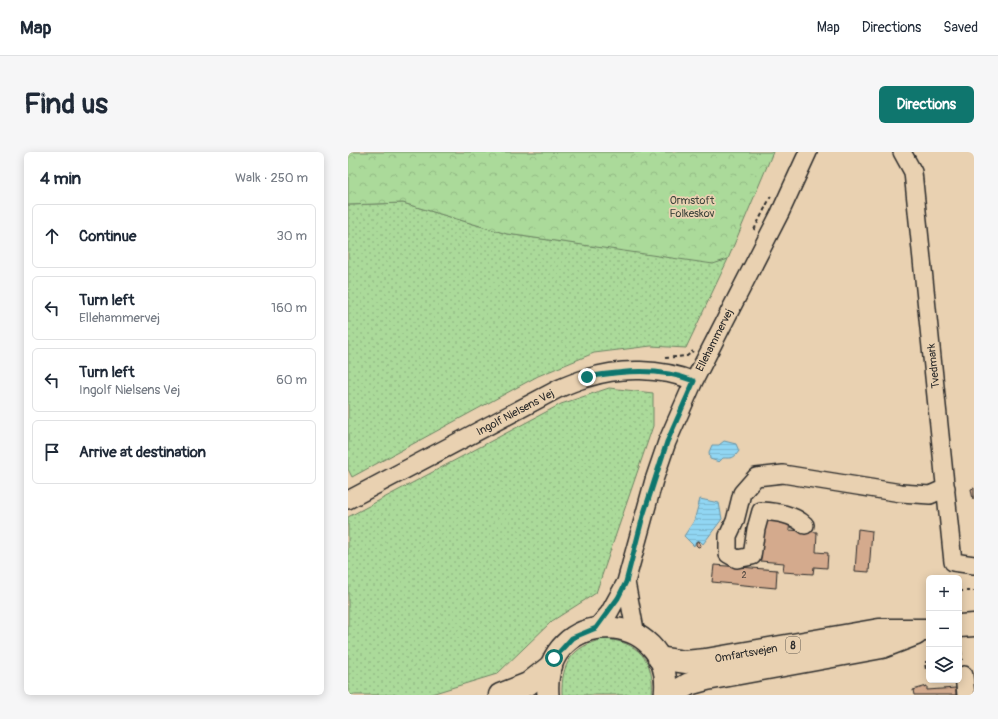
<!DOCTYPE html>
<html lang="en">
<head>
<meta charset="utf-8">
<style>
	body { margin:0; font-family:Pangolin,sans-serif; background:#f6f6f7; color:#1f2937 }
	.controls { position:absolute; right:12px; bottom:12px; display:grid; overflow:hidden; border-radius:6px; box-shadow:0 2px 10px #0003 }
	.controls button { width:36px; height:36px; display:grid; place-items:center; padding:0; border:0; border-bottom:1px solid #e0e1e3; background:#fff; color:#1f2937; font:20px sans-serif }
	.stop { position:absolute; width:12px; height:12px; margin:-9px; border:3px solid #0f766e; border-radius:50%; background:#fff }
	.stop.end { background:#0f766e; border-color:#fff; box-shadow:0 1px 4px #0008 }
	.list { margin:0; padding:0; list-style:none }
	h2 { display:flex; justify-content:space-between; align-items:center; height:52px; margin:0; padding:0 16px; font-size:17px }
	h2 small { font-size:13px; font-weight:400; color:#747a83 }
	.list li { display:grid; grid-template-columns:26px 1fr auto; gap:12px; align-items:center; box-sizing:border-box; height:64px; margin:0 8px 8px; padding:0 8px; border:1px solid #e0e1e3; border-radius:6px }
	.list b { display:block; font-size:15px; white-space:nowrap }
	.list p { margin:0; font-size:13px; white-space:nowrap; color:#747a83 }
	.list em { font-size:13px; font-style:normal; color:#747a83 }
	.icon { flex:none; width:22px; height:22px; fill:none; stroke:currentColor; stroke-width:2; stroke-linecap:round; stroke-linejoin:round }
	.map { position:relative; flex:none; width:626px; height:543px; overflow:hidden; border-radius:6px }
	header { display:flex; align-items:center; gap:24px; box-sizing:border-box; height:56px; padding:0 20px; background:#fff; border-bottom:1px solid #e0e1e3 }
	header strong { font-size:19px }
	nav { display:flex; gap:22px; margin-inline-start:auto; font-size:14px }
	.intro { display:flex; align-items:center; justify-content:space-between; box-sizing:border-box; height:96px; padding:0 24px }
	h1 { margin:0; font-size:28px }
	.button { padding:10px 18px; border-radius:6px; background:#0f766e; color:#fff; font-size:14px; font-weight:700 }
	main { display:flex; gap:24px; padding:0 24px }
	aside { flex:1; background:#fff; border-radius:6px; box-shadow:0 2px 10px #0003 }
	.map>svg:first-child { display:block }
	.grass { fill:url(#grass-dots); stroke:#6b8262 }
	.forest { fill:url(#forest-crowns); stroke:#6b8262 }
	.water { fill:url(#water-rules); stroke:#6892a3 }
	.building { fill:#d4aa8d; stroke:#2b2b2b }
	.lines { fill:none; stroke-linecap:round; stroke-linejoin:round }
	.minor-casing { stroke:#2b2b2b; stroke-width:20 }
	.major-casing { stroke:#2b2b2b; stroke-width:24 }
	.highway-casing { stroke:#2b2b2b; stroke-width:25 }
	.path { stroke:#2b2b2b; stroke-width:2; stroke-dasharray:4 3; stroke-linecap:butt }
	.minor { stroke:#e9d1b1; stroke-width:17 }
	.major { stroke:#e9d1b1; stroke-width:21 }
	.highway { stroke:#e9d1b1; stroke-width:22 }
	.route { stroke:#0f766e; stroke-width:5 }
	.labels { text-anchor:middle; stroke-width:3.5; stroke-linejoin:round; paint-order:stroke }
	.number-label { font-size:9px; fill:#554b44 }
	.shield { fill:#e9d1b1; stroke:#645d53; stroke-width:1 }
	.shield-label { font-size:10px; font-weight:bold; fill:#2b2b2b }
	.park-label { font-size:11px; fill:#3e453c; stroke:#e9d1b1 }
	.street-label { font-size:11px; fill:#2b2b2b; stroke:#e9d1b1 }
</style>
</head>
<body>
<header>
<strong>Map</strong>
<nav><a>Map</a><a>Directions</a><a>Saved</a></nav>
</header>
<div class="intro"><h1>Find us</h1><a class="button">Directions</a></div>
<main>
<aside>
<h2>4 min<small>Walk · 250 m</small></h2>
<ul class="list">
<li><svg class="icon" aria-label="ahead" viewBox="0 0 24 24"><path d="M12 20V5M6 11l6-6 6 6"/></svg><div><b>Continue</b></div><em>30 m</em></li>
<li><svg class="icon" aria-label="left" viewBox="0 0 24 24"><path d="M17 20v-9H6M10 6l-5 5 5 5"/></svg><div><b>Turn left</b><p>Ellehammervej</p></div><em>160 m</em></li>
<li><svg class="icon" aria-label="left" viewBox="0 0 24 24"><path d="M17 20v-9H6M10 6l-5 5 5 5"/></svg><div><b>Turn left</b><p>Ingolf Nielsens Vej</p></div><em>60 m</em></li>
<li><svg class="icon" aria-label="arrive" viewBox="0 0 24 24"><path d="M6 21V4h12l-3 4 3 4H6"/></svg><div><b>Arrive at destination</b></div></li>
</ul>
</aside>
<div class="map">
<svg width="626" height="543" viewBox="0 0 626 543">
	<defs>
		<pattern id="grass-dots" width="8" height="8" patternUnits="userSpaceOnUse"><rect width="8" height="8" fill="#abda9a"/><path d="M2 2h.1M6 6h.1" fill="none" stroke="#93bb85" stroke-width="1.8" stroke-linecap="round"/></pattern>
		<pattern id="forest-crowns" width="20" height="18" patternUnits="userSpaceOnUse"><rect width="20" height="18" fill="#abda9a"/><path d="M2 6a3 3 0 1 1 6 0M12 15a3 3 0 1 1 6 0" fill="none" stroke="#93bb85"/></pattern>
		<pattern id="water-rules" width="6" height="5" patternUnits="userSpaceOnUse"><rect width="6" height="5" fill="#91d6f3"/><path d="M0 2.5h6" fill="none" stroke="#7db8d0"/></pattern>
	</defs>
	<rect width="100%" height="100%" fill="#e9d1b1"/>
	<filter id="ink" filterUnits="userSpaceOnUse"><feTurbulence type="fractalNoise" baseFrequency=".025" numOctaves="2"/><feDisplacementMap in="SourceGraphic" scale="8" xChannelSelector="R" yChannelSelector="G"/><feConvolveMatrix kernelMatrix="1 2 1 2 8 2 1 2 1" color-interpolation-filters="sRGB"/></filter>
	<g filter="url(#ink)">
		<path class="grass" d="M55 51 159 82 365 111 380 107 338 196 303 194 246 201 190 224 4 325 0 317V53Z
			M261 236 305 241V274L248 441 204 469 149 522 80 543H0V365L213 252Z
			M255 487C290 489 307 508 304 543H214C213 511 224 495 255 487Z"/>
		<path class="forest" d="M0 0H425L380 107 365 112 159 82 55 51 0 53Z"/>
		<path class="water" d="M376 289 388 292 391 299C386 307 383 306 375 306L371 310 362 307 361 300 364 293H371Z
			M352 347 371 351 374 367 355 392 352 389H348L346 394 336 384 346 369Z"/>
		<path class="building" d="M626 336V347L625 348 623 337Z
			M415 366 442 369 441 378 469 380 468 400 480 401 479 416 466 415 465 422 435 420 436 411 412 409Z
			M510 377 524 379 521 420 507 419Z
			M351 389 353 394 350 395 348 393V390Z
			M366 413 429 418 428 436 364 430Z
			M579 534V538L608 536V543H566L565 538Z"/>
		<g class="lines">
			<g class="minor-casing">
				<path id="minor" d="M554 0 565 20 605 410 626 413
					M0 348 210 237C219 233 229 229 239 226 272 215 313 216 346 229
					M457 373C445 362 429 360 413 359L408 377 404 404 389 407 380 402V384L387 369 394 341 408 325 435 322 553 341 582 343 598 336
					M278 430 288 483
					M248 476 261 461 278 430 306 328 319 290 346 229 432 61 460 0
					M616 523 618 543"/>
			</g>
			<g class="major-casing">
				<path id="major" d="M200 543C193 451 328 456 317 543"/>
			</g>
			<g class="highway-casing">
				<path id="highway" d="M611 474 626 473
					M311 506 337 510 358 508 531 478H581
					M152 543 180 532 203 514
					M322 543 341 532 359 527 534 495 568 482"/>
			</g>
			<path class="path" d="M406 78 423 44
				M317 206 339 204 345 199
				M611 439H626
				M611 507H614L612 489
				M581 510H577L578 518 581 519"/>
			<use href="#minor" class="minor"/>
			<use href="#major" class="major"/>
			<use href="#highway" class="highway"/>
		</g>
	</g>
	<g class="lines" filter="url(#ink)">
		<path class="route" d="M206 506 224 486 248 476 270 446 278 430 295 364 319 290 346 229C311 215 275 219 239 225"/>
	</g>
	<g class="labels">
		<g class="number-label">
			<text x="396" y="426">2</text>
		</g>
		<rect class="shield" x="438" y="485" width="14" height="16" rx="3"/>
		<g class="shield-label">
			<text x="445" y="497">8</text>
		</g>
		<g class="park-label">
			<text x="344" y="52">Ormstoft<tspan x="344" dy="13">Folkeskov</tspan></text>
		</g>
		<g class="street-label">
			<text transform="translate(366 188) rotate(-63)" y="4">Ellehammervej</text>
			<text transform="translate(585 214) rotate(-96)" y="4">Tvedmark</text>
			<text transform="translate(167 260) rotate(-28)" y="4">Ingolf Nielsens Vej</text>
			<text transform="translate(398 501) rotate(-10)" y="4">Omfartsvejen</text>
		</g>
	</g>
</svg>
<div class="controls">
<button>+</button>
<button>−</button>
<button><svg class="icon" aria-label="layers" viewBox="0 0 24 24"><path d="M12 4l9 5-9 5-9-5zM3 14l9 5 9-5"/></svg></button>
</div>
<div class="stop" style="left:206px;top:506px"></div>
<div class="stop end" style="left:239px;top:225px"></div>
</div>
</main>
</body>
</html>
